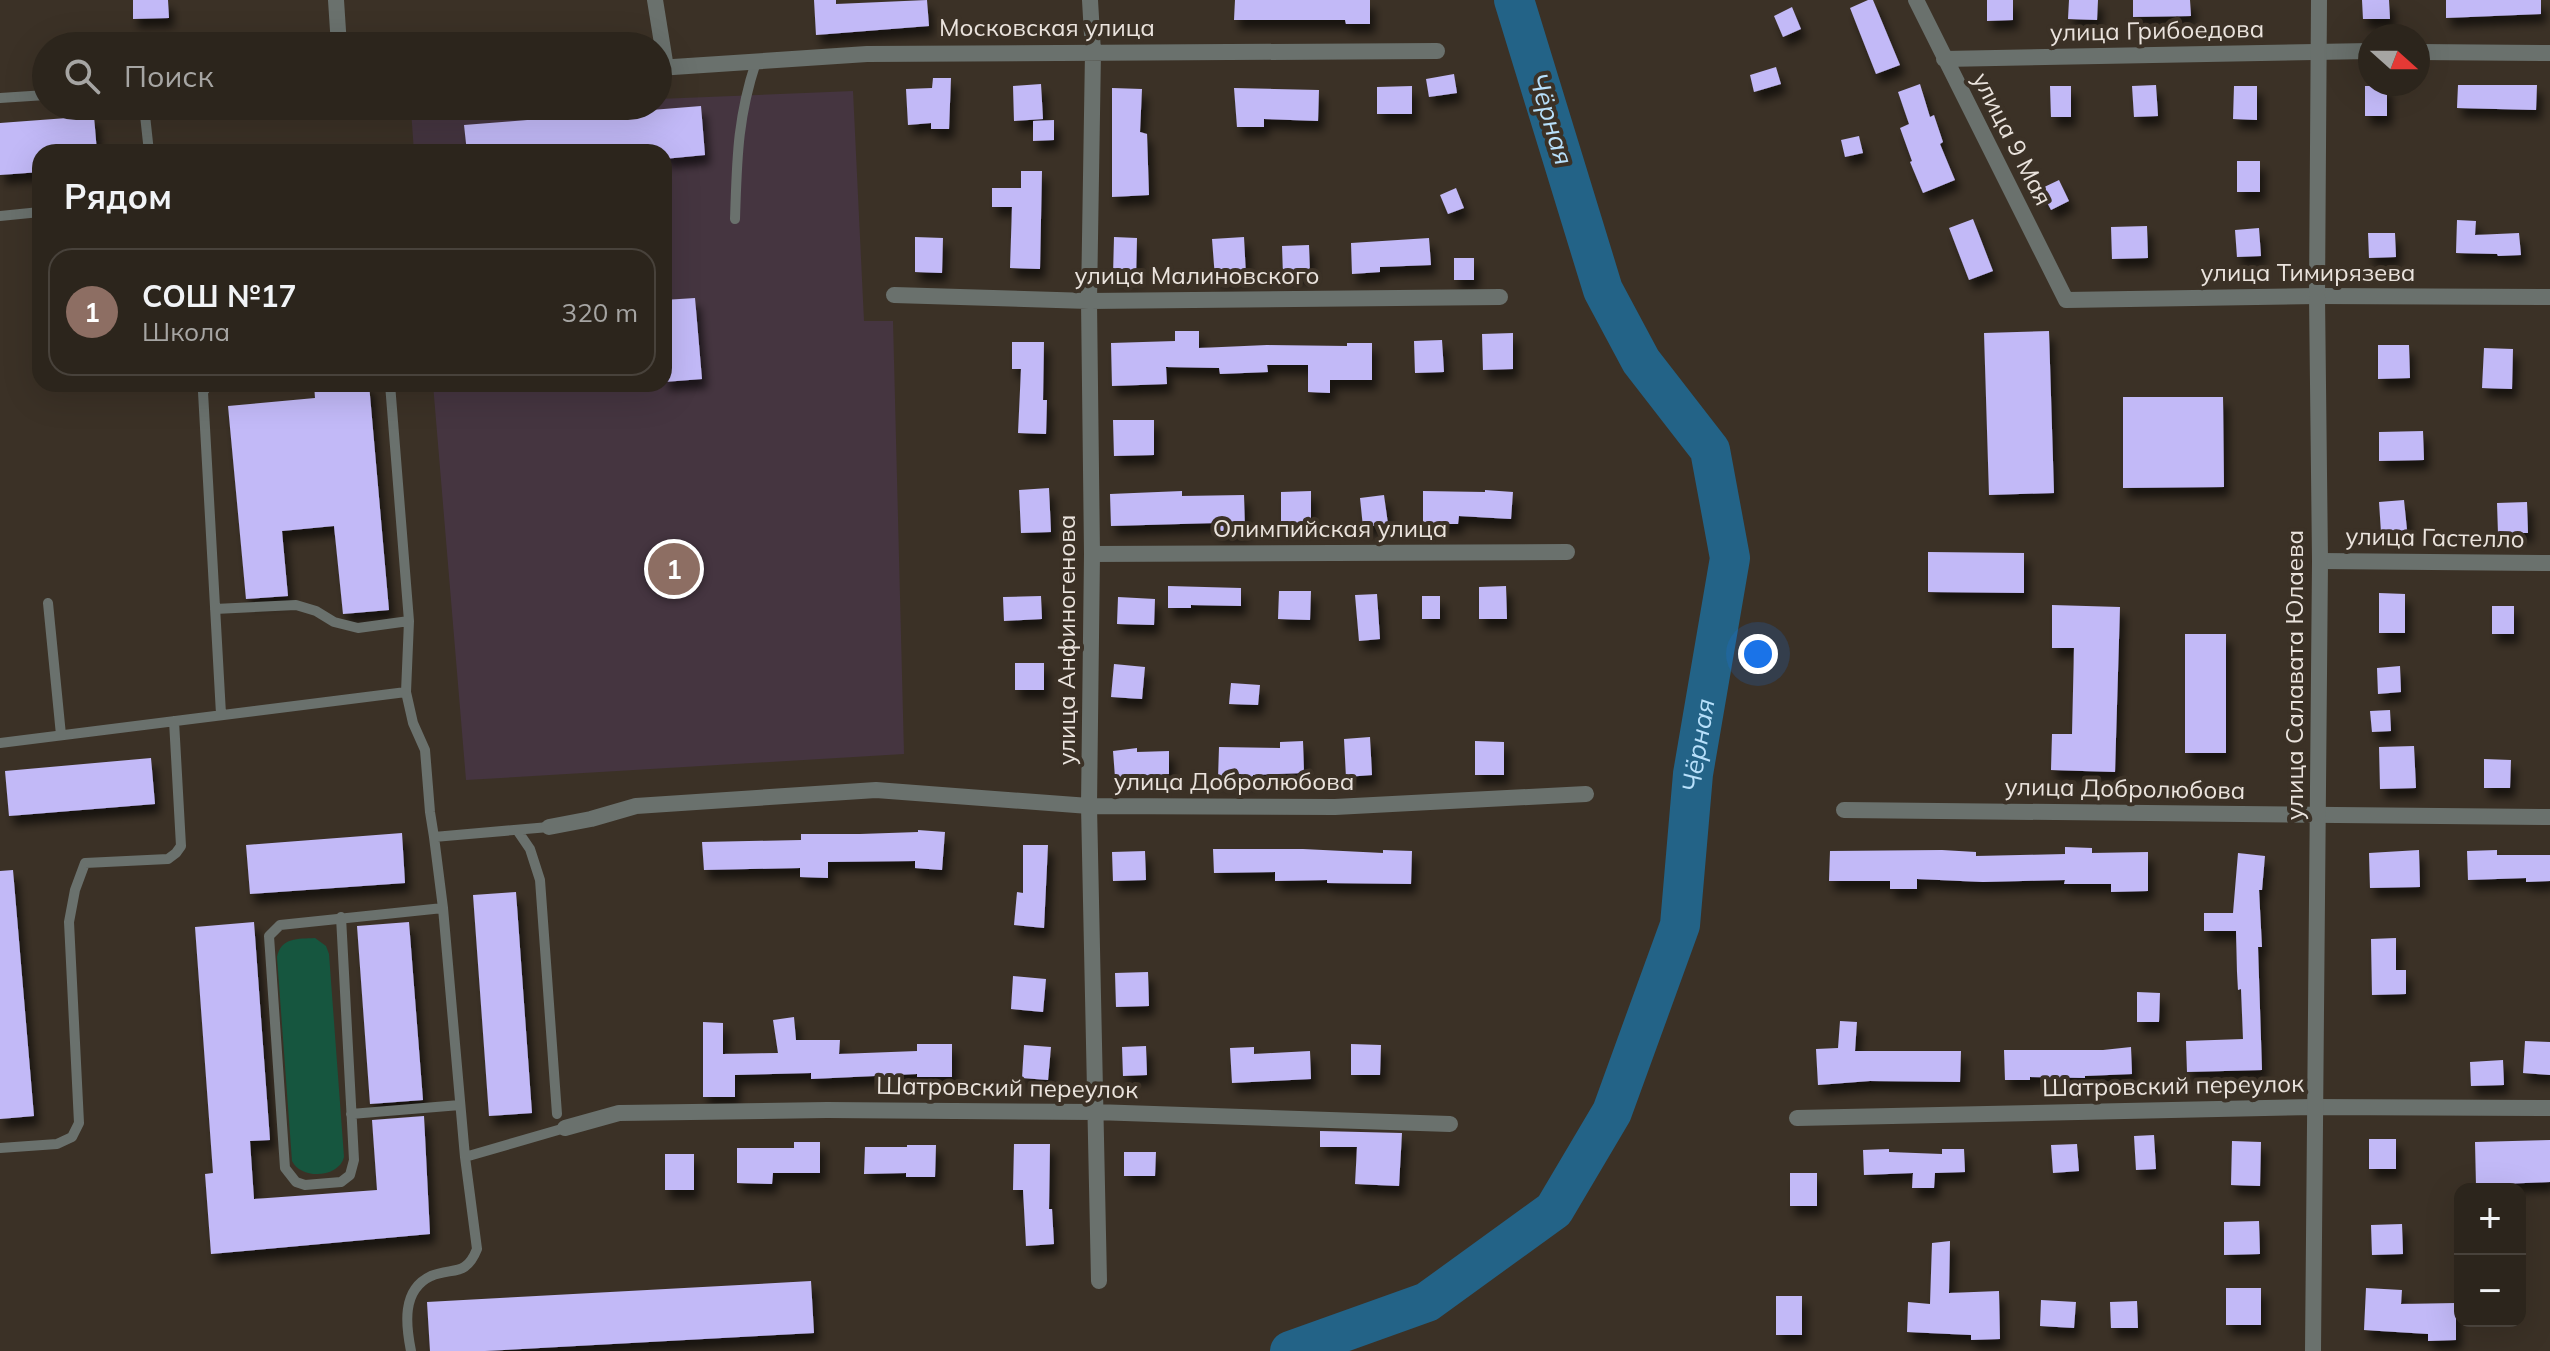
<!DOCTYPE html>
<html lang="ru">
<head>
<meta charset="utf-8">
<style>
	body { margin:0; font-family:Mulish,sans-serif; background:#383129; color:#f1f3f6 }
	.controls { position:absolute; right:24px; bottom:24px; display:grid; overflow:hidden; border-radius:16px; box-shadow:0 8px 32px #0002 }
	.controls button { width:72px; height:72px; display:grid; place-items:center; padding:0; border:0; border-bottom:2px solid #48423b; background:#2c251c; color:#f1f3f6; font:40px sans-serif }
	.compass { position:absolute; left:2358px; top:24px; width:72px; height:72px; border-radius:50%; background:#2c251c; box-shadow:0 8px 32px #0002; rotate:111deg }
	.you { position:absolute; left:1758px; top:654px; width:28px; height:28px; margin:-20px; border:6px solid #fff; border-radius:50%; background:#1a73e8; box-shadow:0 0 0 12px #1a73e833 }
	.badge { display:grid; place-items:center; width:52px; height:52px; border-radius:50%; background:#d93025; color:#fff; font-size:26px; font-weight:700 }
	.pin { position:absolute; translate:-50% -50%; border:4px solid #fff; box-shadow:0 2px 8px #0006 }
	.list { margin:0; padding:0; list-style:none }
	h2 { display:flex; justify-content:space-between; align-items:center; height:104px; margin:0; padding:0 32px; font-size:34px }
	h2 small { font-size:26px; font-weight:400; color:#a6a5a3 }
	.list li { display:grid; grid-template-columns:52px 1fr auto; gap:24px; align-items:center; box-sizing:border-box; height:128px; margin:0 16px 16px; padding:0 16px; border:2px solid #48423b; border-radius:24px }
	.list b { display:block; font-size:30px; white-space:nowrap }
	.list p { margin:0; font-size:26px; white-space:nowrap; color:#a6a5a3 }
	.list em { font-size:26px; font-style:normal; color:#a6a5a3 }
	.icon { flex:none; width:44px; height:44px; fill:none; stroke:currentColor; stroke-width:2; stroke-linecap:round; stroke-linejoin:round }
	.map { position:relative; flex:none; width:2550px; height:1351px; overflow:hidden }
	.search { position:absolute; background:#2c251c; box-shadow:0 8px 32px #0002; left:32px; top:32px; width:640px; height:88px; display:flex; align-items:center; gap:20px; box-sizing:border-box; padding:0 28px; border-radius:44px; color:#a6a5a3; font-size:30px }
	.panel { position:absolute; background:#2c251c; box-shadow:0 8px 32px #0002; left:32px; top:144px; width:640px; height:248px; border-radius:24px }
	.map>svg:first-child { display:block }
	.education { fill:#453540 }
	.green { fill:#16563f }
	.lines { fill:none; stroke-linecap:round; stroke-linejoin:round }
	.river { stroke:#236387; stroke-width:40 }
	.building { fill:#c2b9f7; filter:url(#shadow) }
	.service { stroke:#6a716d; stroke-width:10 }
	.minor { stroke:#6a716d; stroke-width:16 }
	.tertiary { stroke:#6a716d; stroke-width:16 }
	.labels { text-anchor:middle; stroke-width:8; stroke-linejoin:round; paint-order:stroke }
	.street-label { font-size:24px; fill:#eae3dd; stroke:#3b3126 }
	.water-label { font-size:26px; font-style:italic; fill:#b8e0fb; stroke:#3b3126 }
</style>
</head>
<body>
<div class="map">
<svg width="2550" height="1351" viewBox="0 0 2550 1351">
	<defs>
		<filter id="shadow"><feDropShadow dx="5" dy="9" stdDeviation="4" flood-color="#0009"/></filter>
	</defs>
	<rect width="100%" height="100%" fill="#3b3126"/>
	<path class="education" d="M853 91 864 321H893L904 754 466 780 433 384H664V152H414L411 110 500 106H658V99Z"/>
	<path class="green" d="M315 938 326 946 329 954 344 1157C339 1178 301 1180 292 1161L277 957C281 937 298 939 315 938Z"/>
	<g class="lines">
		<path class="river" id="s1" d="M1290 1351 1427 1302 1554 1210 1612 1112 1680 925 1693 774 1730 558 1710 450 1641 361 1603 290 1514 0"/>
	</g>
	<path class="building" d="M133 0H168L169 18 133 19Z
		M814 0H836V4L927 0 929 26 816 35Z
		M1235 0H1370V24H1346L1345 20H1234Z
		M1868 0H1873L1900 65 1876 74 1850 8Z
		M1987 0H2013V20L1987 21Z
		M2069 0H2098L2097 20 2068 19Z
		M2133 0H2190L2191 16 2133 17Z
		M2362 0H2389L2390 19H2363Z
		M2446 0H2541V14L2446 18Z
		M1792 7 1801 29 1783 37 1774 16Z
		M1776 67 1781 84 1754 92 1750 75Z
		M1454 74 1457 93 1429 97 1426 79Z
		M933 78H951L949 129H931V123L908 125 906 89 932 88Z
		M1041 84 1043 119 1014 121 1013 86Z
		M1920 84 1930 117 1934 115 1943 142 1940 144 1955 180 1923 193 1910 162 1912 161 1900 128 1909 124 1898 92Z
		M2156 85 2158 116 2134 117 2132 86Z
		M2458 85H2537L2536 110 2457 108Z
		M1412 86V114H1377V87Z
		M2050 86H2071V117H2051Z
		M2234 86H2257V120L2233 119Z
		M2365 86H2387V116H2365Z
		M1112 88 1142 89 1140 132 1147 134 1149 195 1112 197Z
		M1234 88 1319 90 1318 121 1264 119V127H1237Z
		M701 106 705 155 664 159V152H467L464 125Z
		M94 116 97 152H40V172L0 175V123Z
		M1054 120V140L1033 141V121Z
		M1859 136 1863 153 1845 157 1841 140Z
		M2237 161H2260V192H2237Z
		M1021 171H1042L1040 269 1010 268 1012 207H992V188H1021Z
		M2059 180 2069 201 2051 210 2040 189Z
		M1456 188 1464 208 1448 214 1440 195Z
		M1973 219 1993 271 1969 280 1949 228Z
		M2457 220 2476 221 2475 235 2519 233 2521 255 2498 256 2497 254 2456 253Z
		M2147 226 2148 258 2112 259 2111 227Z
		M2259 228 2261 256 2237 257 2235 230Z
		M2368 233H2395L2396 257 2369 258Z
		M915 237 943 238 942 273 915 272Z
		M1114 237 1137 238 1136 277 1113 276Z
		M1244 237 1246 276 1215 278 1212 239Z
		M1429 238 1431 265 1380 267V272L1352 274 1351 243Z
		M1309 245 1310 274 1283 275 1282 246Z
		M1454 258H1474V280H1454Z
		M695 298 702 379 664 382V300Z
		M1175 331H1199V348L1267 345 1347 346V343H1372V380H1330V393L1308 392V365H1267L1268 372 1220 374 1219 368 1166 367 1167 384 1112 386 1111 343 1175 341Z
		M2049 331 2054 493 1989 495 1984 333Z
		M1513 333V369L1483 370 1482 334Z
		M1442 340 1444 372 1415 373 1414 341Z
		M1012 342H1044L1043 400H1047L1046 434 1018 433 1021 369H1012Z
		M2378 345H2409L2410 378 2378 379Z
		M2484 348 2513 349 2512 389 2482 388Z
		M314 384H369L389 610 343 614 334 526 282 531 288 596 246 599 228 406 315 398Z
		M2123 397H2223L2224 487 2123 488Z
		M1113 420H1154V455L1114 456Z
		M2423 431 2424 460 2379 461V432Z
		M1049 488 1051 532 1021 533 1019 490Z
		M1485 490 1513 492 1511 519 1459 516 1458 524H1423V491L1485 492Z
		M1182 491V496L1244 495 1245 531H1215V523L1111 526 1110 494Z
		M1311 491V524L1281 525V492Z
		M1384 495 1388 524 1363 527 1360 498Z
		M2404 500 2407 530 2381 532 2379 502Z
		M2527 502 2528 533H2498L2497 503Z
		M1928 552 2024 553V593L1928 592Z
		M1168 586 1241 588V606L1191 605V608H1168Z
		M1506 586 1507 619H1479V587Z
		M1279 591H1311L1310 620 1278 619Z
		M2379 593 2405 594V633H2379Z
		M1377 594 1380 639 1359 641 1355 595Z
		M1041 596 1042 619 1004 621 1003 597Z
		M1422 596H1440V619H1422Z
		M1118 597 1155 599 1154 625 1117 624Z
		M2052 605 2120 607 2115 772 2051 770 2052 734H2072L2074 648H2052Z
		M2492 606H2514V634H2492Z
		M2185 634H2226V753H2185Z
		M1015 663H1044V690H1015Z
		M1114 664 1145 667 1142 699 1111 697Z
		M2400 666 2401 692 2378 694 2377 668Z
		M1231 683 1260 685 1258 705 1229 704Z
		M2390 710 2391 731 2372 732 2370 711Z
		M1370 737 1372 775 1346 777 1344 739Z
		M1303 741 1304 773 1253 775V779H1218L1219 747 1280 748V742Z
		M1475 741 1504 742V775H1475Z
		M2414 746 2416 788 2380 789 2379 747Z
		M1137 748V752L1169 751V774L1115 777 1113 751Z
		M151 758 155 804 9 816 5 771Z
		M2484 759 2511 760 2510 788H2484Z
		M918 830 945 832 942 870 915 868V861L828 862V878L800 877V868L704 870 702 842 801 840V834H860L918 832Z
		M402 833 405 883 250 894 246 845Z
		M1023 845H1048L1044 928 1014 925 1017 892 1023 893Z
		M2065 847 2092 848V853L2148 852V891L2111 892V884H2064L2065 880 1983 882 1917 879V889H1890V881H1829L1830 851 1942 850 1976 852V856L2065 854Z
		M1213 849H1303L1383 853V850L1412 851 1411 884 1327 883V880L1275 881V872L1214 873Z
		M2419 850 2420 887 2370 888 2369 853Z
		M2497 850V855H2550V881L2526 882V878L2468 880 2467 851Z
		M1145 851 1146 880 1113 881 1112 852Z
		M2238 853 2265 856 2262 890H2259L2262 947H2258L2262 1070 2187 1072 2186 1041 2243 1039 2241 989 2238 990 2237 972 2236 931H2204V913H2233Z
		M13 870 34 1116 0 1119V871Z
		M516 892 532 1113 489 1116 473 895Z
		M254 922 270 1140 250 1141 254 1199 377 1190 372 1120 424 1116 430 1234 211 1254 205 1174 213 1173 195 927Z
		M409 922 423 1100 370 1104 357 926Z
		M2396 938V970H2406V994L2372 995 2371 939Z
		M1148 972 1149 1006 1116 1007 1115 973Z
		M1013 976 1046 979 1043 1012 1011 1009Z
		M2137 992 2160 993 2159 1022H2137Z
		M794 1017 796 1040H840L839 1054 917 1051V1044H952V1077H917V1074L811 1079V1073L735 1075V1097H703V1022L723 1023V1054L778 1053 773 1020Z
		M1840 1021 1857 1022 1855 1051H1961L1960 1082 1870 1081 1818 1085 1816 1049 1838 1048Z
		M2525 1041 2550 1042V1075L2523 1073Z
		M1351 1044 1381 1045 1380 1075H1351Z
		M1024 1045 1051 1047 1048 1080 1022 1078Z
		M1146 1046 1147 1075 1123 1076 1122 1047Z
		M1254 1047V1054L1310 1051 1311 1079 1232 1083 1230 1048Z
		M2131 1047 2132 1074 2085 1076V1078L2030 1077V1080H2005L2004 1050H2103Z
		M2503 1060 2504 1085 2471 1086 2470 1062Z
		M1320 1131 1402 1133 1399 1186 1355 1184 1357 1147H1320Z
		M2154 1135 2156 1169 2136 1170 2134 1136Z
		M2369 1139H2396V1169H2369Z
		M2550 1140V1182L2476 1185 2475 1142Z
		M2232 1141 2261 1142 2260 1186 2231 1185Z
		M794 1142H820V1173H773L772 1184 737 1183V1148H794Z
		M1014 1144H1050L1049 1209H1052L1054 1244 1026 1246 1023 1190H1013Z
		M2077 1144 2079 1171 2053 1173 2051 1145Z
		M907 1145H936L935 1177H906V1173L864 1174 865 1147H907Z
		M1889 1149V1152L1942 1154V1149H1964L1965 1172 1935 1173 1934 1188H1912L1913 1173 1864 1175 1863 1150Z
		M1124 1152H1156L1155 1176H1124Z
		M665 1154H694V1190H665Z
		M1790 1173H1817V1206H1790Z
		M2259 1221 2260 1254 2224 1255V1222Z
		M2402 1224 2403 1254 2372 1255 2371 1225Z
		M1950 1241 1949 1293 1999 1291 2000 1339 1971 1340V1335L1907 1332 1908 1302 1930 1304 1932 1243Z
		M811 1281 814 1333 485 1351H430L427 1302Z
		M2226 1288H2261V1325H2226Z
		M2366 1288 2402 1290 2401 1304 2456 1303V1340L2428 1341V1334L2364 1330Z
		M1776 1296H1802V1335H1776Z
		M2041 1300 2076 1302 2074 1328 2040 1326Z
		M2137 1301 2138 1328H2111L2110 1302Z"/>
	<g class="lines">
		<path class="service" d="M138 37 139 46
			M0 98 46 95
			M144 106 149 152
			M0 216 40 212
			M735 219C737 161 737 119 756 62
			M209 384 203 392 221 714
			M390 384 409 621 406 692
			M48 603 61 735
			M215 609 296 605 316 611 334 622 358 628 409 621
			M0 743 406 692 413 723 425 750 430 812 434 837 549 827
			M517 830 530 849 540 880 557 1114
			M434 837 443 908 465 1157 565 1128
			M341 917 354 1160 350 1175 341 1182 305 1185 296 1182 285 1168 269 936 280 925 443 908
			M351 1114 460 1105
			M0 1148 57 1144 72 1137 79 1123 69 922 75 890 85 863 168 859 176 853 181 846 174 721
			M411 1351C406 1326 401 1290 431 1276 453 1267 466 1277 477 1249L465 1157"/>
		<path class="minor" d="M336 0 339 46
			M655 0 666 68
			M1090 0 1093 52 1089 301 1092 554 1089 806 1099 1281
			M1916 0 2066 300 2317 296 2550 297
			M2418 52 2550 53
			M1944 59 2370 51
			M658 68 867 54 1437 51
			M894 295 1089 301 1500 297
			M1092 554 1567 552
			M2320 561 2550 563
			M1844 810 2550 817
			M549 827 591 819 636 806 876 790 1089 806 1335 807 1586 794
			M1797 1118 2314 1107 2550 1108
			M565 1128 619 1113 827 1110 1095 1112 1450 1124"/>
		<path class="tertiary" d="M2313 1351 2320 561 2317 296 2319 0"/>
	</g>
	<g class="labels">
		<g class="street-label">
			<text x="1047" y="36">Московская улица</text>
			<text transform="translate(2157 31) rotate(-1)" y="8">улица Грибоедова</text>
			<text transform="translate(2012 139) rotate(63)" y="8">улица 9 Мая</text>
			<text x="2308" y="281">улица Тимирязева</text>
			<text x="1197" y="284">улица Малиновского</text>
			<text x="1330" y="537">Олимпийская улица</text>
			<text transform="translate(2435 538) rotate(1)" y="8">улица Гастелло</text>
			<text transform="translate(1067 640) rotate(-90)" y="8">улица Анфиногенова</text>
			<text transform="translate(2295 675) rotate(-90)" y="8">улица Салавата Юлаева</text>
			<text x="1234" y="790">улица Добролюбова</text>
			<text transform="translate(2125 789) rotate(1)" y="8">улица Добролюбова</text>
			<text transform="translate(2173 1086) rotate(-1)" y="8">Шатровский переулок</text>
			<text transform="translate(1007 1088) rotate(1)" y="8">Шатровский переулок</text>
		</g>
		<g class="water-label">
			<text transform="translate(1551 119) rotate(73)" y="9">Чёрная</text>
			<text dy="9" stroke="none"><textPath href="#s1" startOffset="796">Чёрная</textPath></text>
		</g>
	</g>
</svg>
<div class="controls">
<button>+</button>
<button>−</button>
</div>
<svg class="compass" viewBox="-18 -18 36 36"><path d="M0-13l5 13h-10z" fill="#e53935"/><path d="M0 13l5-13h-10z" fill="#a6a5a3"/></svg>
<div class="you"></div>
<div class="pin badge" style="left:674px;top:569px;background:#8d6e63">1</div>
<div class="search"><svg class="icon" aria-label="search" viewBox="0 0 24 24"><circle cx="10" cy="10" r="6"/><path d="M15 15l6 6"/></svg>Поиск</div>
<section class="panel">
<h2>Рядом<small></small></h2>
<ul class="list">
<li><span class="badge" style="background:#8d6e63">1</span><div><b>СОШ №17</b><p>Школа</p></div><em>320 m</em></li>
</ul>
</section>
</div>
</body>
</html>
